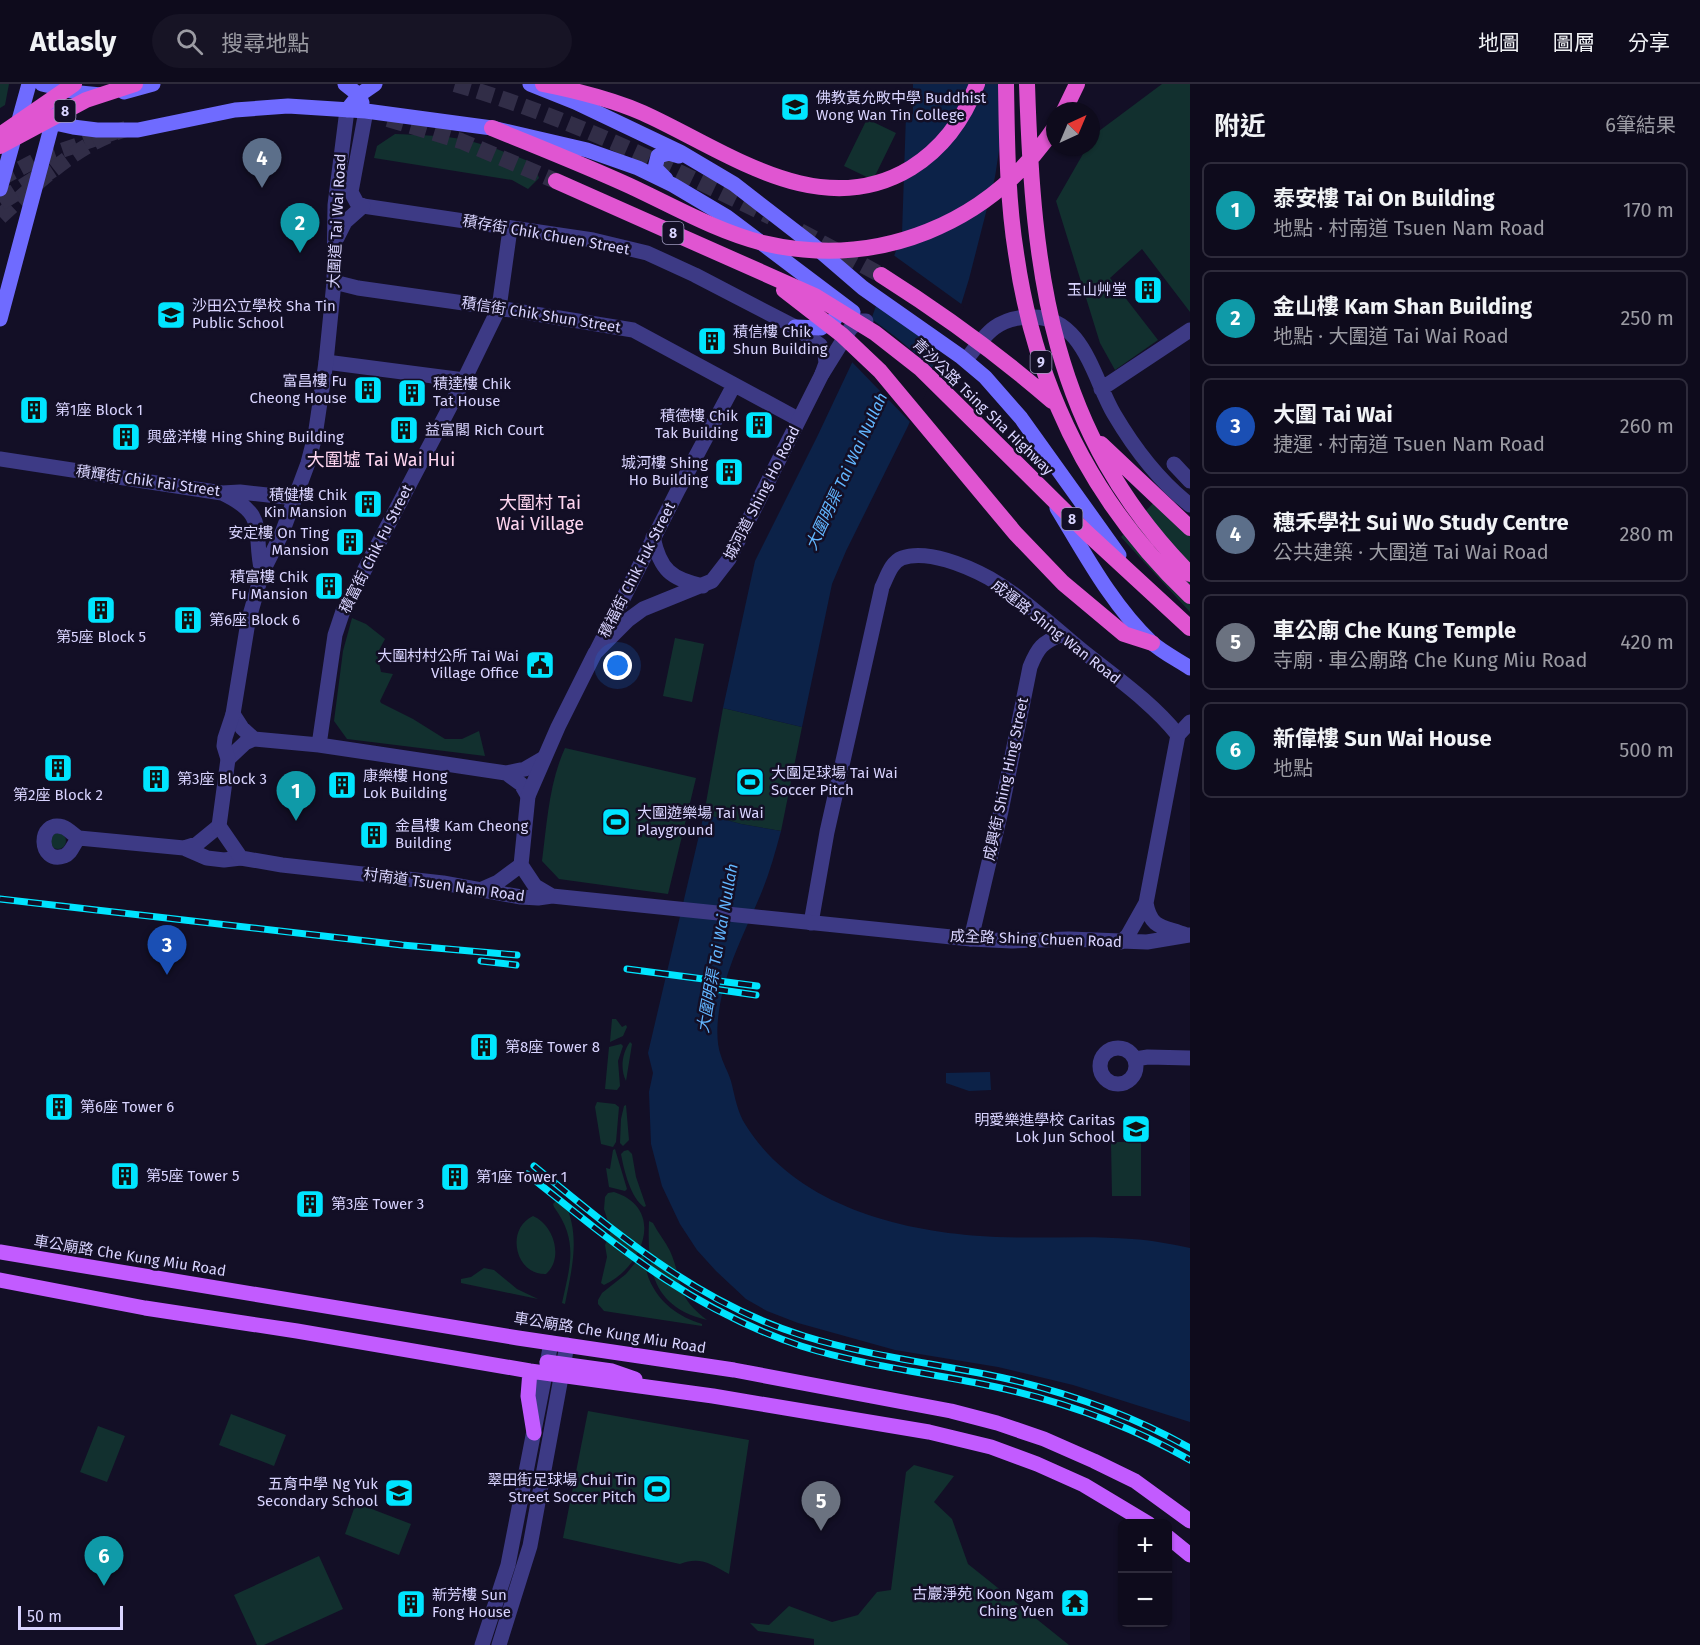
<!DOCTYPE html>
<html lang="zh-TW">
<head>
<meta charset="utf-8">
<style>
	body { margin:0; font-family:"Fira Sans","Noto Sans TC",sans-serif; background:#171425; color:#f1f3f6 }
	.controls { position:absolute; right:18px; bottom:18px; display:grid; overflow:hidden; border-radius:9px; box-shadow:0 2px 4px #0004 }
	.controls button { width:54px; height:54px; display:grid; place-items:center; padding:0; border:0; border-bottom:2px solid #2e2b3b; background:#0e0b1c; color:#f1f3f6; font:30px sans-serif }
	.compass { position:absolute; left:1046px; top:18px; width:54px; height:54px; border-radius:50%; background:#0e0b1c; box-shadow:0 2px 4px #0004; rotate:44deg }
	.scale { position:absolute; left:18px; bottom:15px; width:105px; box-sizing:border-box; padding-left:6px; border:3px solid #d9d4ff; border-top:0; font-size:16px; line-height:21px; white-space:nowrap; color:#d9d4ff; -webkit-text-stroke:4px #130f26; paint-order:stroke }
	.you { position:absolute; left:618px; top:582px; width:21px; height:21px; margin:-15px; border:4px solid #fff; border-radius:50%; background:#1a73e8; box-shadow:0 0 0 9px #1a73e833 }
	.badge { display:grid; place-items:center; width:39px; height:39px; border-radius:50%; background:#b45309; color:#fff; font-size:20px; font-weight:700 }
	.pin { position:absolute; translate:-50% -50px; filter:drop-shadow(0 2px 3px #0008) }
	.pin::after { content:''; position:absolute; top:32px; width:21px; height:18px; background:inherit; clip-path:polygon(0 0,100% 0,50% 100%) }
	.list { margin:0; padding:0; list-style:none }
	h2 { display:flex; justify-content:space-between; align-items:center; height:78px; margin:0; padding:0 24px; font-size:26px }
	h2 small { font-size:20px; font-weight:400; color:#9b9ba3 }
	.list li { display:grid; grid-template-columns:39px 1fr auto; gap:18px; align-items:center; box-sizing:border-box; height:96px; margin:0 12px 12px; padding:0 12px; border:2px solid #2e2b3b; border-radius:9px }
	.list b { display:block; font-size:22px; white-space:nowrap }
	.list p { margin:0; font-size:20px; white-space:nowrap; color:#9b9ba3 }
	.list em { font-size:20px; font-style:normal; color:#9b9ba3 }
	.icon { flex:none; width:33px; height:33px; fill:none; stroke:currentColor; stroke-width:2; stroke-linecap:round; stroke-linejoin:round }
	.map { position:relative; flex:none; width:1190px; height:1561px; overflow:hidden }
	header { display:flex; align-items:center; gap:36px; box-sizing:border-box; height:84px; padding:0 30px; background:#0e0b1c; border-bottom:2px solid #2e2b3b }
	header strong { font-size:28px }
	nav { display:flex; gap:33px; margin-inline-start:auto; font-size:21px }
	.search { width:420px; height:54px; background:#171425; display:flex; align-items:center; gap:15px; box-sizing:border-box; padding:0 21px; border-radius:33px; color:#9b9ba3; font-size:22px }
	main { display:flex }
	aside { flex:1; background:#0e0b1c }
	.map>svg:first-child { display:block }
	.green { fill:#12302f }
	.water { fill:#0c2248 }
	.pier { fill:#130f26 }
	.lines { fill:none; stroke-linecap:round; stroke-linejoin:round }
	.primary-tunnel { stroke:#312d47; stroke-width:15; stroke-dasharray:15 8; stroke-linecap:butt }
	.trunk-tunnel { stroke:#312d47; stroke-width:16; stroke-dasharray:16 8; stroke-linecap:butt }
	.motorway-tunnel { stroke:#312d47; stroke-width:18; stroke-dasharray:18 9; stroke-linecap:butt }
	.minor { stroke:#3d3a85; stroke-width:15 }
	.tertiary { stroke:#3d3a85; stroke-width:15 }
	.secondary { stroke:#6f6bff; stroke-width:15 }
	.primary { stroke:#c25bff; stroke-width:15 }
	.trunk { stroke:#e055d1; stroke-width:16 }
	.rail-casing { stroke:#00e5ff; stroke-width:7 }
	.rail { stroke:#130f26; stroke-width:4.5; stroke-dasharray:14; stroke-linecap:butt }
	.labels { text-anchor:middle; stroke-width:5; stroke-linejoin:round; paint-order:stroke }
	.shield { fill:#130f26; stroke:#9e99be; stroke-width:1.5 }
	.shield-label { font-size:14px; font-weight:bold; fill:#d9d4ff }
	.poi-label { font-size:15px; fill:#d9d4ff; stroke:#130f26; text-anchor:start }
	.street-label { font-size:15px; fill:#d9d4ff; stroke:#130f26 }
	.water-label { font-size:16px; font-style:italic; fill:#62b6ff; stroke:#130f26 }
	.quarter-label { font-size:18px; fill:#ffd6f0; stroke:#130f26 }
</style>
</head>
<body>
<header>
<strong>Atlasly</strong>
<div class="search"><svg class="icon" aria-label="search" viewBox="0 0 24 24"><circle cx="10" cy="10" r="6"/><path d="M15 15l6 6"/></svg>搜尋地點</div>
<nav><a>地圖</a><a>圖層</a><a>分享</a></nav>
</header>
<main>
<div class="map">
<svg width="1190" height="1561" viewBox="0 0 1190 1561">
	<rect width="100%" height="100%" fill="#130f26"/>
	<path class="green" d="M0 0H9L5 21 0 24Z
		M1162 0H1190V228L1142 165 1110 194 1158 256 1115 286 1100 259 1056 117 1087 63H1091V57L1095 50Z
		M867 35 896 49 873 96 844 82Z
		M395 50C417 51 439 51 461 55 486 60 510 70 533 79L539 94 528 105 512 96 374 74 377 62Z
		M1156 416 1190 447V528L1121 453Z
		M352 534 366 540 385 555 377 570 381 588 393 590 380 617 381 619 413 635 445 655H462L479 647 485 672 347 655 334 637 343 567Z
		M675 554 704 560 692 618 663 612Z
		M723 624 802 643 781 747 741 740 704 730Z
		M565 664 696 694 668 810 559 795 542 777C547 739 549 699 565 664Z
		M50 757a8 8 0 1 1 16 0a8 8 0 1 1-16 0Z
		M612 935H616L622 943 626 941 627 943 623 952 610 958Z
		M630 958 632 960 626 997C620 985 622 969 630 958Z
		M621 960 623 962 618 977 620 1002 617 1006 605 1005 609 963Z
		M597 1018 615 1020 619 1023 616 1058 613 1063 601 1060 595 1023Z
		M626 1021 629 1056 623 1062 620 1059 621 1035 624 1022Z
		M1111 1058H1141V1112H1112Z
		M615 1065 627 1105 625 1107 609 1103 606 1084 610 1085 613 1066Z
		M628 1066 632 1070 636 1093 646 1122 644 1123C631 1114 624 1087 621 1070L624 1067Z
		M614 1108C667 1125 642 1184 604 1201L601 1199 607 1173 605 1161 611 1147 604 1125 605 1113 608 1109Z
		M558 1115 564 1117C581 1151 572 1184 565 1220L562 1219C570 1182 579 1157 554 1123L553 1120Z
		M533 1132C554 1141 564 1174 546 1190 515 1191 505 1145 533 1132Z
		M649 1137 653 1139C658 1149 665 1157 670 1167 684 1199 674 1211 707 1236 653 1223 647 1187 649 1137Z
		M643 1172C646 1179 646 1188 649 1195 659 1219 679 1233 702 1240V1242L604 1227 598 1220V1216L602 1209 626 1190 640 1173Z
		M484 1184 494 1186 517 1205 538 1215 461 1199V1195L471 1193Z
		M588 1327 749 1356 729 1490C711 1480 700 1472 680 1480L563 1454Z
		M231 1330 286 1351 274 1382 219 1361Z
		M98 1342 125 1352 107 1398 80 1388Z
		M914 1381 954 1392 934 1418 952 1435 968 1480 1069 1561H814V1555L758 1547 750 1539 769 1541 789 1522 832 1538 858 1531 877 1508 891 1506 906 1388Z
		M356 1419 411 1440 399 1471 345 1450Z
		M319 1472 343 1525 264 1561H257L234 1511Z"/>
	<path class="water" d="M913 0H1002L1000 60 995 93 969 195 960 224 908 342 846 467 832 500 802 643 723 624 755 477 817 353 867 247 902 150 906 30H913Z
		M704 730 741 740 781 747C775 769 769 791 760 812 744 850 725 885 719 927 717 940 716 959 721 972 724 982 730 991 732 1001 735 1014 738 1029 745 1040 796 1123 904 1149 996 1153 1041 1155 1087 1151 1132 1155 1151 1156 1171 1160 1190 1164V1338L1073 1301 998 1283 895 1266 798 1239 767 1227 746 1215 716 1187 697 1166 680 1140 662 1102 651 1060 649 1008 653 989 648 969Z
		M990 988 991 1006 969 1007 946 999V989Z"/>
	<path class="pier" d="M892 170 964 222 949 256 935 245 877 210Z
		M869 233 897 254 936 287 912 340 850 276Z"/>
	<g class="lines">
		<path class="primary-tunnel" d="M0 95 42 73 116 48"/>
		<path class="trunk-tunnel" d="M455 0C566 32 668 82 771 133
			M388 35 461 57 556 97
			M0 133C38 98 76 60 126 45
			M800 147 881 191"/>
		<path class="motorway-tunnel" d="M0 118 52 85"/>
		<path class="minor" d="M363 122 593 156 647 169 695 191 795 243 820 261 825 270 826 279 822 290
			M334 198 358 204 499 224 633 246 798 335
			M966 276C985 251 996 233 1031 233 1083 232 1093 294 1114 330 1134 364 1159 397 1190 421
			M326 278 464 296
			M1101 305 1190 246
			M1174 380 1190 397
			M597 566 678 406 734 301
			M233 630 242 644 254 655
			M319 661 335 551 343 527 464 296 499 224 510 145
			M228 675 245 659 254 655 319 661 506 689 521 700 528 712
			M506 689 525 685 544 674
			M79 754C73 760 72 769 64 772 38 781 37 735 63 743 69 745 73 751 79 754L184 764 207 774 224 776 241 774
			M184 764 197 760 219 742
			M811 839 827 748 882 503C887 493 891 478 902 474 927 465 967 482 989 494 1022 513 1050 540 1079 564 1112 591 1151 617 1178 651
			M971 855 1001 727 1030 583C1038 563 1042 559 1062 550
			M1100 982a18 18 0 1 1 36 0a18 18 0 1 1-36 0Z
			M1135 975 1148 973 1190 974"/>
		<path class="tertiary" d="M347 26 335 121 334 198 326 278 315 352 308 379 282 449 262 489 248 538 233 630 225 654 224 662 228 675 219 742 241 774 282 781 443 799 521 813 538 814 552 812 971 855 1012 857 1069 855 1147 858 1190 851
			M337 154 345 138 363 122 357 119 351 108 366 27
			M0 375 222 409 240 408 295 414
			M222 409C270 432 252 446 262 489
			M653 453C660 486 671 495 703 502
			M482 805 498 798 521 781
			M552 812 535 802 521 781 528 712 558 643 595 569 628 536 643 525 712 497 729 475 822 290 850 245 859 237H866
			M1146 819C1151 846 1164 842 1186 851
			M1121 858 1128 851 1146 819 1178 651 1190 638
			M482 1561 508 1481 551 1259
			M499 1561 530 1462 567 1261"/>
		<path class="secondary" d="M42 0 80 9 101 11
			M345 0 359 11 362 19
			M530 0 575 18 680 68 734 100 813 161 863 204 960 272 985 293 1021 334 1119 471
			M124 8 153 0
			M347 26 359 11 375 0
			M41 36 73 43 97 46H138L235 26 288 22 366 27 492 44 587 66 638 84 673 101 727 133 853 228
			M666 95 655 84 658 72 669 69 679 72
			M0 105 29 0
			M0 235 55 29
			M795 243 821 244 835 235
			M1057 424C1085 470 1112 521 1151 558 1162 568 1178 576 1190 584"/>
		<path class="primary" d="M0 1168 518 1254 734 1286 951 1327 997 1339 1044 1355 1094 1377 1135 1397 1190 1437
			M0 1196 145 1224 297 1247 530 1287 713 1312 929 1348 991 1363 1037 1380 1084 1401 1149 1440
			M547 1278 612 1287 635 1295
			M530 1287 528 1312 534 1349
			M1168 1453 1190 1471"/>
		<path class="trunk" d="M543 0C578 7 611 15 643 29 725 66 819 140 911 84 943 64 964 35 977 0
			M1006 0C1007 56 1007 113 1016 169 1035 304 1091 418 1190 512
			M1027 0C1033 190 1050 348 1190 490
			M1064 27 1077 0
			M492 44C538 63 584 81 630 102 673 122 716 147 763 159 878 186 990 140 1055 43
			M0 51 74 0
			M0 62 86 16 135 0
			M556 97 815 212 875 249 921 285 1087 449 1190 544
			M881 191C941 229 998 270 1052 317
			M784 206 842 251 880 287 1015 449 1063 499 1124 550 1152 559
			M1101 360 1190 444"/>
		<g class="rail-casing">
			<path id="rail" d="M0 815 402 861 517 871
				M481 877 516 881
				M627 885 757 902
				M714 905 756 911
				M534 1082C619 1151 698 1219 804 1252 871 1273 941 1280 1008 1295 1072 1310 1133 1332 1190 1364
				M527 1090C617 1162 690 1225 801 1262 864 1282 931 1289 996 1303 1065 1318 1129 1341 1190 1376"/>
		</g>
		<use href="#rail" class="rail"/>
	</g>
	<defs>
		<g id="school-square" transform="scale(1.5)"><rect x="-9" y="-9" width="18" height="18" rx="4" fill="#00e5ff" stroke="#130f26"/><path d="M0-5L7-2L0 1L-7-2ZM-4 1L0 2.5L4 1V4Q0 6-4 4Z" fill="#111"/></g>
		<g id="building-square" transform="scale(1.5)"><rect x="-9" y="-9" width="18" height="18" rx="4" fill="#00e5ff" stroke="#130f26"/><path d="M-4-6H4V6H1V3H-1V6H-4ZM-2.5-4.3h1.7v1.8h-1.7ZM.8-4.3h1.7v1.8H.8ZM-2.5-1h1.7V.8h-1.7ZM.8-1h1.7V.8H.8Z" fill="#111"/></g>
		<g id="civic-square" transform="scale(1.5)"><rect x="-9" y="-9" width="18" height="18" rx="4" fill="#00e5ff" stroke="#130f26"/><path d="M-.6-6.5H3V-4.5H.6V-3L4-1V1h2V6H-6V1h2V-1L-.6-3ZM-1.2 2.5V6h2.4V2.5Z" fill="#111"/></g>
		<g id="stadium-square" transform="scale(1.5)"><rect x="-9" y="-9" width="18" height="18" rx="4" fill="#00e5ff" stroke="#130f26"/><path d="M0-5a6.5 5 0 1 0 0 10a6.5 5 0 1 0 0-10ZM-3.5-1.8h7v3.6h-7Z" fill="#111"/></g>
		<g id="temple-square" transform="scale(1.5)"><rect x="-9" y="-9" width="18" height="18" rx="4" fill="#00e5ff" stroke="#130f26"/><path d="M0-6L5-2H3V0L6.5 2.5H4V6H1.5V3h-3V6H-4V2.5H-6.5L-3 0V-2H-5Z" fill="#111"/></g>
	</defs>
	<g fill-rule="evenodd">
		<use href="#school-square" x="795" y="23"/>
		<use href="#building-square" x="1148" y="206"/>
		<use href="#school-square" x="171" y="231"/>
		<use href="#building-square" x="712" y="257"/>
		<use href="#building-square" x="368" y="306"/>
		<use href="#building-square" x="412" y="309"/>
		<use href="#building-square" x="34" y="326"/>
		<use href="#building-square" x="759" y="341"/>
		<use href="#building-square" x="404" y="346"/>
		<use href="#building-square" x="126" y="353"/>
		<use href="#building-square" x="729" y="388"/>
		<use href="#building-square" x="368" y="420"/>
		<use href="#building-square" x="350" y="458"/>
		<use href="#building-square" x="329" y="502"/>
		<use href="#building-square" x="101" y="526"/>
		<use href="#building-square" x="188" y="536"/>
		<use href="#civic-square" x="540" y="581"/>
		<use href="#building-square" x="58" y="684"/>
		<use href="#building-square" x="156" y="695"/>
		<use href="#stadium-square" x="750" y="698"/>
		<use href="#building-square" x="342" y="701"/>
		<use href="#stadium-square" x="616" y="738"/>
		<use href="#building-square" x="374" y="751"/>
		<use href="#building-square" x="484" y="963"/>
		<use href="#building-square" x="59" y="1023"/>
		<use href="#school-square" x="1136" y="1045"/>
		<use href="#building-square" x="125" y="1092"/>
		<use href="#building-square" x="455" y="1093"/>
		<use href="#building-square" x="310" y="1120"/>
		<use href="#stadium-square" x="657" y="1405"/>
		<use href="#school-square" x="399" y="1409"/>
		<use href="#temple-square" x="1075" y="1519"/>
		<use href="#building-square" x="411" y="1520"/>
	</g>
	<g class="labels">
		<g class="shield">
			<rect x="54.5" y="16" width="21" height="22" rx="4.5"/>
			<rect x="662.5" y="138" width="21" height="22" rx="4.5"/>
			<rect x="1030.5" y="267" width="21" height="22" rx="4.5"/>
			<rect x="1061.5" y="424" width="21" height="22" rx="4.5"/>
		</g>
		<g class="shield-label">
			<text x="65" y="32">8</text>
			<text x="673" y="154">8</text>
			<text x="1041" y="283">9</text>
			<text x="1072" y="440">8</text>
		</g>
		<g class="poi-label">
			<text x="816" y="19">佛教黃允畋中學 Buddhist<tspan x="816" dy="17">Wong Wan Tin College</tspan></text>
			<text x="1127" y="211" text-anchor="end">玉山艸堂</text>
			<text x="192" y="227">沙田公立學校 Sha Tin<tspan x="192" dy="17">Public School</tspan></text>
			<text x="733" y="253">積信樓 Chik<tspan x="733" dy="17">Shun Building</tspan></text>
			<text x="347" y="302" text-anchor="end">富昌樓 Fu<tspan x="347" dy="17">Cheong House</tspan></text>
			<text x="433" y="305">積達樓 Chik<tspan x="433" dy="17">Tat House</tspan></text>
			<text x="55" y="331">第1座 Block 1</text>
			<text x="738" y="337" text-anchor="end">積德樓 Chik<tspan x="738" dy="17">Tak Building</tspan></text>
			<text x="425" y="351">益富閣 Rich Court</text>
			<text x="147" y="358">興盛洋樓 Hing Shing Building</text>
			<text x="708" y="384" text-anchor="end">城河樓 Shing<tspan x="708" dy="17">Ho Building</tspan></text>
			<text x="347" y="416" text-anchor="end">積健樓 Chik<tspan x="347" dy="17">Kin Mansion</tspan></text>
			<text x="329" y="454" text-anchor="end">安定樓 On Ting<tspan x="329" dy="17">Mansion</tspan></text>
			<text x="308" y="498" text-anchor="end">積富樓 Chik<tspan x="308" dy="17">Fu Mansion</tspan></text>
			<text x="209" y="541">第6座 Block 6</text>
			<text x="101" y="558" text-anchor="middle">第5座 Block 5</text>
			<text x="519" y="577" text-anchor="end">大圍村村公所 Tai Wai<tspan x="519" dy="17">Village Office</tspan></text>
			<text x="771" y="694">大圍足球場 Tai Wai<tspan x="771" dy="17">Soccer Pitch</tspan></text>
			<text x="363" y="697">康樂樓 Hong<tspan x="363" dy="17">Lok Building</tspan></text>
			<text x="177" y="700">第3座 Block 3</text>
			<text x="58" y="716" text-anchor="middle">第2座 Block 2</text>
			<text x="637" y="734">大圍遊樂場 Tai Wai<tspan x="637" dy="17">Playground</tspan></text>
			<text x="395" y="747">金昌樓 Kam Cheong<tspan x="395" dy="17">Building</tspan></text>
			<text x="505" y="968">第8座 Tower 8</text>
			<text x="80" y="1028">第6座 Tower 6</text>
			<text x="1115" y="1041" text-anchor="end">明愛樂進學校 Caritas<tspan x="1115" dy="17">Lok Jun School</tspan></text>
			<text x="146" y="1097">第5座 Tower 5</text>
			<text x="476" y="1098">第1座 Tower 1</text>
			<text x="331" y="1125">第3座 Tower 3</text>
			<text x="636" y="1401" text-anchor="end">翠田街足球場 Chui Tin<tspan x="636" dy="17">Street Soccer Pitch</tspan></text>
			<text x="378" y="1405" text-anchor="end">五育中學 Ng Yuk<tspan x="378" dy="17">Secondary School</tspan></text>
			<text x="1054" y="1515" text-anchor="end">古巖淨苑 Koon Ngam<tspan x="1054" dy="17">Ching Yuen</tspan></text>
			<text x="432" y="1516">新芳樓 Sun<tspan x="432" dy="17">Fong House</tspan></text>
		</g>
		<g class="street-label">
			<text transform="translate(337 137) rotate(-87)" y="5">大圍道 Tai Wai Road</text>
			<text transform="translate(546 151) rotate(10)" y="5">積存街 Chik Chuen Street</text>
			<text transform="translate(541 231) rotate(9)" y="5">積信街 Chik Shun Street</text>
			<text transform="translate(983 323) rotate(44)" y="5">青沙公路 Tsing Sha Highway</text>
			<text transform="translate(148 397) rotate(8)" y="5">積輝街 Chik Fai Street</text>
			<text transform="translate(762 409) rotate(-63)" y="5">城河道 Shing Ho Road</text>
			<text transform="translate(376 465) rotate(-63)" y="5">積富街 Chik Fu Street</text>
			<text transform="translate(637 486) rotate(-63)" y="5">積福街 Chik Fuk Street</text>
			<text transform="translate(1056 548) rotate(38)" y="5">成運路 Shing Wan Road</text>
			<text transform="translate(1006 695) rotate(-78)" y="5">成興街 Shing Hing Street</text>
			<text transform="translate(444 801) rotate(8)" y="5">村南道 Tsuen Nam Road</text>
			<text transform="translate(1036 855) rotate(2)" y="5">成全路 Shing Chuen Road</text>
			<text transform="translate(130 1172) rotate(9)" y="5">車公廟路 Che Kung Miu Road</text>
			<text transform="translate(610 1249) rotate(9)" y="5">車公廟路 Che Kung Miu Road</text>
		</g>
		<g class="water-label">
			<text transform="translate(846 387) rotate(-65)" y="6">大圍明渠 Tai Wai Nullah</text>
			<text transform="translate(717 864) rotate(-80)" y="6">大圍明渠 Tai Wai Nullah</text>
		</g>
		<g class="quarter-label">
			<text x="381" y="382">大圍墟 Tai Wai Hui</text>
			<text x="540" y="425">大圍村 Tai<tspan x="540" dy="21">Wai Village</tspan></text>
		</g>
	</g>
</svg>
<div class="controls">
<button>+</button>
<button>−</button>
</div>
<svg class="compass" viewBox="-18 -18 36 36"><path d="M0-13l5 13h-10z" fill="#e53935"/><path d="M0 13l5-13h-10z" fill="#9b9ba3"/></svg>
<div class="scale">50 m</div>
<div class="you"></div>
<div class="pin badge" style="left:296px;top:737px;background:#0f9aa8">1</div>
<div class="pin badge" style="left:300px;top:169px;background:#0f9aa8">2</div>
<div class="pin badge" style="left:167px;top:891px;background:#1a4fb4">3</div>
<div class="pin badge" style="left:262px;top:104px;background:#5c6f8a">4</div>
<div class="pin badge" style="left:821px;top:1447px;background:#6b7280">5</div>
<div class="pin badge" style="left:104px;top:1502px;background:#0f9aa8">6</div>
</div>
<aside>
<h2>附近<small>6筆結果</small></h2>
<ul class="list">
<li><span class="badge" style="background:#0f9aa8">1</span><div><b>泰安樓 Tai On Building</b><p>地點 · 村南道 Tsuen Nam Road</p></div><em>170 m</em></li>
<li><span class="badge" style="background:#0f9aa8">2</span><div><b>金山樓 Kam Shan Building</b><p>地點 · 大圍道 Tai Wai Road</p></div><em>250 m</em></li>
<li><span class="badge" style="background:#1a4fb4">3</span><div><b>大圍 Tai Wai</b><p>捷運 · 村南道 Tsuen Nam Road</p></div><em>260 m</em></li>
<li><span class="badge" style="background:#5c6f8a">4</span><div><b>穗禾學社 Sui Wo Study Centre</b><p>公共建築 · 大圍道 Tai Wai Road</p></div><em>280 m</em></li>
<li><span class="badge" style="background:#6b7280">5</span><div><b>車公廟 Che Kung Temple</b><p>寺廟 · 車公廟路 Che Kung Miu Road</p></div><em>420 m</em></li>
<li><span class="badge" style="background:#0f9aa8">6</span><div><b>新偉樓 Sun Wai House</b><p>地點</p></div><em>500 m</em></li>
</ul>
</aside>
</main>
</body>
</html>
